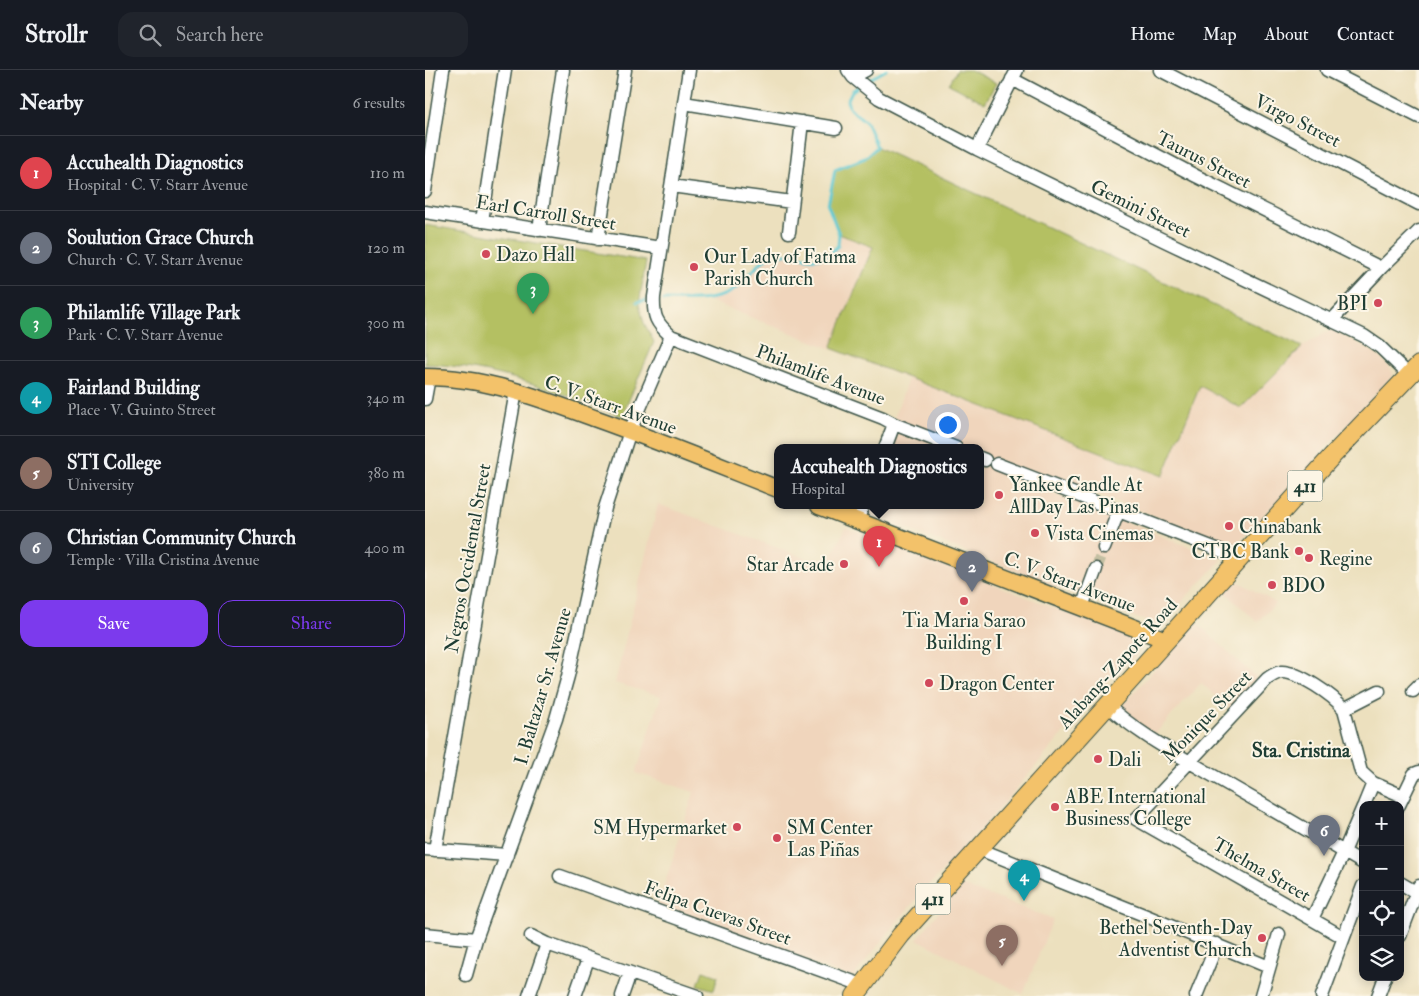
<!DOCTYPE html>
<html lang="en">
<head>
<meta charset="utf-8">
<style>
	body { margin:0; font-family:"IM FELL Double Pica",serif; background:#20242c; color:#f1f3f6 }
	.controls { position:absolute; right:15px; bottom:15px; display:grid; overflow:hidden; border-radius:10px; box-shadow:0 2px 12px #0003 }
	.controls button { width:45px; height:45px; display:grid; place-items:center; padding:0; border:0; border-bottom:1px solid #363941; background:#171b24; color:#f1f3f6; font:25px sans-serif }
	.you { position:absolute; left:522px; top:354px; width:18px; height:18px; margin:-12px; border:4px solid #fff; border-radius:50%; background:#1a73e8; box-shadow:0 0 0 8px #1a73e833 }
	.badge { display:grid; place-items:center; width:32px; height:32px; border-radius:50%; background:#7c3aed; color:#fff; font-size:16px; font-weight:700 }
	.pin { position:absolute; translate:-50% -41px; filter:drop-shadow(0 1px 2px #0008) }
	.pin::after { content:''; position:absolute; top:26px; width:18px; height:15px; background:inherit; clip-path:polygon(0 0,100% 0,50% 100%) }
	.popup { position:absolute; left:349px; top:374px; width:210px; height:65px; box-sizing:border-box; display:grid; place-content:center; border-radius:10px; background:#171b24; filter:drop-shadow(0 1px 4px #0005); font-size:16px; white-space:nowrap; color:#9ea1a6 }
	.popup b { font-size:19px; color:#f1f3f6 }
	.popup::after { content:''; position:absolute; left:50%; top:100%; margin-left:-10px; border:10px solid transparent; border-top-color:#171b24 }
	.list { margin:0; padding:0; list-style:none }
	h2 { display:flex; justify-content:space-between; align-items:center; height:65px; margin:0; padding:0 20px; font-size:21px }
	h2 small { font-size:16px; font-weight:400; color:#9ea1a6 }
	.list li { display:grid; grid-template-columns:32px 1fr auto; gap:15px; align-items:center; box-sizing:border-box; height:75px; padding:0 20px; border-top:1px solid #363941 }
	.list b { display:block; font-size:19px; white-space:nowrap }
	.list p { margin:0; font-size:16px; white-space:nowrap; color:#9ea1a6 }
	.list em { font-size:16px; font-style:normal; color:#9ea1a6 }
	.actions { display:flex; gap:10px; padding:15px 20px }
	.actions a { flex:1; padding:11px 0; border:1px solid #7c3aed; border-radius:15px; text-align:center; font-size:18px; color:#7c3aed }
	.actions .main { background:#7c3aed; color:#fff }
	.icon { flex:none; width:28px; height:28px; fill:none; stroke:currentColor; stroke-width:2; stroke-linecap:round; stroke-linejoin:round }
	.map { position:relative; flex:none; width:994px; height:926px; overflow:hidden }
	header { display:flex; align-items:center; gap:30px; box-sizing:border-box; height:70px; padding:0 25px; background:#171b24; border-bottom:1px solid #363941 }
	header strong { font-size:24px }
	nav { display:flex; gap:28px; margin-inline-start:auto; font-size:18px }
	.search { width:350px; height:45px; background:#20242c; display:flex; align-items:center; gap:12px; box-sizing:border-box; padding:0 18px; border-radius:15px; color:#9ea1a6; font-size:19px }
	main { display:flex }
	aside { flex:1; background:#171b24 }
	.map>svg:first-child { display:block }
	.built { fill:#f0d5bc }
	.green { fill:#b4c062; stroke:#6a7e4b }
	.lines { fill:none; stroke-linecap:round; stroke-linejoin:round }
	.stream { stroke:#5cc8d3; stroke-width:3 }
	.minor-tunnel { stroke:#c3bfa2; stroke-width:12; stroke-dasharray:12 6; stroke-linecap:butt }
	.minor-casing { stroke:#3e5549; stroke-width:15 }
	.major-casing { stroke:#3e5549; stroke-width:19 }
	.highway-casing { stroke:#3e5549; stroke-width:20 }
	.minor { stroke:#fff; stroke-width:12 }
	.major { stroke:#f3c26a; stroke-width:16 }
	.highway { stroke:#f3c26a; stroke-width:18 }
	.poi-dot { fill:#d1495b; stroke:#fcf5e5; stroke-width:2 }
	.labels { text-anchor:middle; stroke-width:4; stroke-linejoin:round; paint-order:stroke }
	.shield { fill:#fcf5e5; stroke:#617469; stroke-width:1 }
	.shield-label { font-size:18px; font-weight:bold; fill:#1f3d34 }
	.street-label { font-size:19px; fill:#1f3d34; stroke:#fcf5e5 }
	.poi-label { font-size:19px; fill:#1f3d34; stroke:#fcf5e5; text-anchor:start }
	.neighbourhood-label { font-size:20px; font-weight:bold; fill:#1f3d34; stroke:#fcf5e5 }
</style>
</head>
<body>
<header>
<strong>Strollr</strong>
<div class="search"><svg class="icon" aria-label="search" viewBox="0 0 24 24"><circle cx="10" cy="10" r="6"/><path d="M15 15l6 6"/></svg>Search here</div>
<nav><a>Home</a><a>Map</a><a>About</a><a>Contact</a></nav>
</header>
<main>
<aside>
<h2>Nearby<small>6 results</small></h2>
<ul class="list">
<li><span class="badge" style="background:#e0444e">1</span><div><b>Accuhealth Diagnostics</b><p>Hospital · C. V. Starr Avenue</p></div><em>110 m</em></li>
<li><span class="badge" style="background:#6b7280">2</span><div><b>Soulution Grace Church</b><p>Church · C. V. Starr Avenue</p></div><em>120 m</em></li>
<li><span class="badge" style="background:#2e9e5b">3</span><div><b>Philamlife Village Park</b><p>Park · C. V. Starr Avenue</p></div><em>300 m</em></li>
<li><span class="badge" style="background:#0f9aa8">4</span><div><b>Fairland Building</b><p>Place · V. Guinto Street</p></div><em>340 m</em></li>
<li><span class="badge" style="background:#8d6e63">5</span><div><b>STI College</b><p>University</p></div><em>380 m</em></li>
<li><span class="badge" style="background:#6b7280">6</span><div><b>Christian Community Church</b><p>Temple · Villa Cristina Avenue</p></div><em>400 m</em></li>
</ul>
<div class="actions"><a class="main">Save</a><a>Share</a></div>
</aside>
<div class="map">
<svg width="994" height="926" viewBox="0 0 994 926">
	<rect width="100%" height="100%" fill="#fcf5e5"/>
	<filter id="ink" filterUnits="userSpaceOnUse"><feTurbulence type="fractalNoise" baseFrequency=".02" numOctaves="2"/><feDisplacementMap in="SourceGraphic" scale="10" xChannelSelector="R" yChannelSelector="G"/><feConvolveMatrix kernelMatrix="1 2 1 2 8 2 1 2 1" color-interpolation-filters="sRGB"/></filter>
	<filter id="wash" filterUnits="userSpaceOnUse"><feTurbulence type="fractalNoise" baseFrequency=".0096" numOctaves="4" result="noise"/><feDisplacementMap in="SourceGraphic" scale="20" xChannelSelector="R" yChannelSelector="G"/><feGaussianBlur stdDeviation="1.12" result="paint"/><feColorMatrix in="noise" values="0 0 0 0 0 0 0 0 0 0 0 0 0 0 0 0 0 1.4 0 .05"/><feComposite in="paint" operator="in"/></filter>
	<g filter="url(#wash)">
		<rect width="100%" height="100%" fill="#ece0be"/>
		<path class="built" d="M414 164 777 311 816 338 877 277 907 259 948 282 962 294 967 301 968 305 810 476H807L633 409 628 423 797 490 733 556 441 443 444 436H555V378H467L477 352 469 348 483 309 282 230 310 220 337 193 347 185 366 184 391 189 402 186 413 176Z
			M233 434 402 496 421 457 702 566 710 572 712 576V584L686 608 578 734 480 842 427 908 232 838 269 722 211 703 236 626 190 613Z
			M809 509 851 533 832 552 799 521Z
			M771 552 833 609 805 639 776 613 730 664 699 645 696 639 697 636Z
			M536 815 628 849 598 924 492 869Z"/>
		<path class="green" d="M532 0H546L571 13 560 33 524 14Z
			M452 77 877 277 816 338 775 316 738 406 406 278 448 177 414 164 403 135 410 100 440 88Z
			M0 155 221 191 214 234 219 253 229 272 197 346C134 322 69 296 0 294Z
			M278 901 293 906 289 920 273 915Z"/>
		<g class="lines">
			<path class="stream" d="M440 12 461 0
				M239 230C262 230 291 233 310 219 323 210 333 190 348 185 366 180 387 194 401 186 405 184 409 179 413 176L414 164 403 135 410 100 440 88 452 77 441 52 425 39 422 31 427 21 435 15
				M212 232 221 230"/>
		</g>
	</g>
	<g filter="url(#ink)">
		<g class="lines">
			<path class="minor-tunnel" d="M671 499 679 478"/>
			<g class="minor-casing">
				<path id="minor" d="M264 0 229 227C228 246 231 253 246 266L458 348 469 354 531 378
					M423 0 428 7 454 28 552 79 738 170 939 266 955 277 984 305
					M735 0 994 134
					M902 0 994 47
					M428 7 441 0
					M587 9 771 106 956 198
					M259 33 411 58
					M552 79 592 0
					M246 116 367 132
					M0 121 18 0
					M0 142 236 178
					M57 151 80 0
					M114 160 138 0
					M364 162 377 52
					M173 169 200 0
					M907 250 956 198 994 161
					M0 329 4 307
					M460 378 469 354
					M555 388 560 390
					M572 394 815 488
					M432 451 438 436
					M679 478 694 440
					M657 537 671 499
					M988 621 994 615
					M683 636C712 663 750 683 785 704 836 733 887 763 938 793
					M919 639 954 621
					M939 735 948 713
					M974 735 989 704 994 702
					M0 779 82 785
					M554 779 719 845 844 897
					M10 780 91 321
					M135 806 437 915
					M975 813 994 824
					M887 849 919 782 938 737
					M0 864 51 869
					M106 866 122 874 272 926
					M975 866 994 816
					M918 867 711 749 842 609C846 606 851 603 856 602 873 601 909 626 919 639L936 702 948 713 978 726
					M41 905 51 869 131 649 143 606 180 438 205 361 246 266
					M104 926 122 874
					M150 926 163 889
					M197 926 205 903
					M771 926 792 874
					M836 926 854 864
					M897 926 938 816
					M953 926 960 907"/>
			</g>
			<g class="major-casing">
				<path id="major" d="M0 307C59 307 115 328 169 348 231 370 292 395 353 419
					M394 436 741 570"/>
			</g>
			<g class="highway-casing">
				<path id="highway" d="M430 926 476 865 549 784 908 385 994 295"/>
			</g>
			<use href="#minor" class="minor"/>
			<use href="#major" class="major"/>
			<use href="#highway" class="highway"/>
		</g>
	</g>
	<g class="poi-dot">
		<circle cx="61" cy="184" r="5"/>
		<circle cx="269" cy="197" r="5"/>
		<circle cx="953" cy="233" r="5"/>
		<circle cx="574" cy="425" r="5"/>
		<circle cx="804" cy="456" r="5"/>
		<circle cx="610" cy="463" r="5"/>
		<circle cx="874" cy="481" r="5"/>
		<circle cx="884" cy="488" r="5"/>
		<circle cx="419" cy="494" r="5"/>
		<circle cx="847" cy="515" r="5"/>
		<circle cx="539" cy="531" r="5"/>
		<circle cx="504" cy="613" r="5"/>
		<circle cx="673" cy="689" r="5"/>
		<circle cx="630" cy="737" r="5"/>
		<circle cx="312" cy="757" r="5"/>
		<circle cx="352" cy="768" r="5"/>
		<circle cx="837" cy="868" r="5"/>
	</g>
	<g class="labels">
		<g class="shield">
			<rect x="862.5" y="400.5" width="35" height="31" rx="4"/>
			<rect x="490.5" y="813.5" width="35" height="31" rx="4"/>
		</g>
		<g class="shield-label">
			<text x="880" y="422">411</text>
			<text x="508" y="835">411</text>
		</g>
		<g class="street-label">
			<text transform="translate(873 50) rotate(27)" y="7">Virgo Street</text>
			<text transform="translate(779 89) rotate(27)" y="7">Taurus Street</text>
			<text transform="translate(716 138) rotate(26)" y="7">Gemini Street</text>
			<text transform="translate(121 142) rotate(9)" y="7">Earl Carroll Street</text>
			<text transform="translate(396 304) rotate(21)" y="7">Philamlife Avenue</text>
			<text transform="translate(186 334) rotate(20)" y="7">C. V. Starr Avenue</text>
			<text transform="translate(42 488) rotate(-80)" y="7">Negros Occidental Street</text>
			<text transform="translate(645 511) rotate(21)" y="7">C. V. Starr Avenue</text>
			<text transform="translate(692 593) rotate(-48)" y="7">Alabang-Zapote Road</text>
			<text transform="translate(117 616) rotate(-74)" y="7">I. Baltazar Sr. Avenue</text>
			<text transform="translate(781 646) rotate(-46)" y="7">Monique Street</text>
			<text transform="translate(837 799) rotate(30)" y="7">Thelma Street</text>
			<text transform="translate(293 842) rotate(20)" y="7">Felipa Cuevas Street</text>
		</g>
		<g class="poi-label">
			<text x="71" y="191">Dazo Hall</text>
			<text x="279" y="193">Our Lady of Fatima<tspan x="279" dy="22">Parish Church</tspan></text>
			<text x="943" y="240" text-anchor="end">BPI</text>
			<text x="584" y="421">Yankee Candle At<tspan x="584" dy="22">AllDay Las Pinas</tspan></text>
			<text x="814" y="463">Chinabank</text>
			<text x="620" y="470">Vista Cinemas</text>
			<text x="864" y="488" text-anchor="end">CTBC Bank</text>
			<text x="894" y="495">Regine</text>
			<text x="409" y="501" text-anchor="end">Star Arcade</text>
			<text x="857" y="522">BDO</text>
			<text x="539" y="557" text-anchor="middle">Tia Maria Sarao<tspan x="539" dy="22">Building I</tspan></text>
			<text x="514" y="620">Dragon Center</text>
			<text x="683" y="696">Dali</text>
			<text x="640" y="733">ABE International<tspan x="640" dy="22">Business College</tspan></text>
			<text x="302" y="764" text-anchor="end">SM Hypermarket</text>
			<text x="362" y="764">SM Center<tspan x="362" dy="22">Las Piñas</tspan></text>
			<text x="827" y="864" text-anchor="end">Bethel Seventh-Day<tspan x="827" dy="22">Adventist Church</tspan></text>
		</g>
		<g class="neighbourhood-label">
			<text x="876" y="687">Sta. Cristina</text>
		</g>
	</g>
</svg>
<div class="controls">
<button>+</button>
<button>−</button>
<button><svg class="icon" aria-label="locate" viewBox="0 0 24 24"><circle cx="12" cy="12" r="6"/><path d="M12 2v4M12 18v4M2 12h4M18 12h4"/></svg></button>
<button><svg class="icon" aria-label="layers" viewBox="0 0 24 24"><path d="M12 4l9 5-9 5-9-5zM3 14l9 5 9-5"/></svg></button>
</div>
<div class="you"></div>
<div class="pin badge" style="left:454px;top:497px;background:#e0444e">1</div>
<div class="popup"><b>Accuhealth Diagnostics</b>Hospital</div>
<div class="pin badge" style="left:547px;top:522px;background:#6b7280">2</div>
<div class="pin badge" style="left:108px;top:244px;background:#2e9e5b">3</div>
<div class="pin badge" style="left:599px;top:831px;background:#0f9aa8">4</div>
<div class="pin badge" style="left:577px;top:896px;background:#8d6e63">5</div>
<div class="pin badge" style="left:899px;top:786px;background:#6b7280">6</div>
</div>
</main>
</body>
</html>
